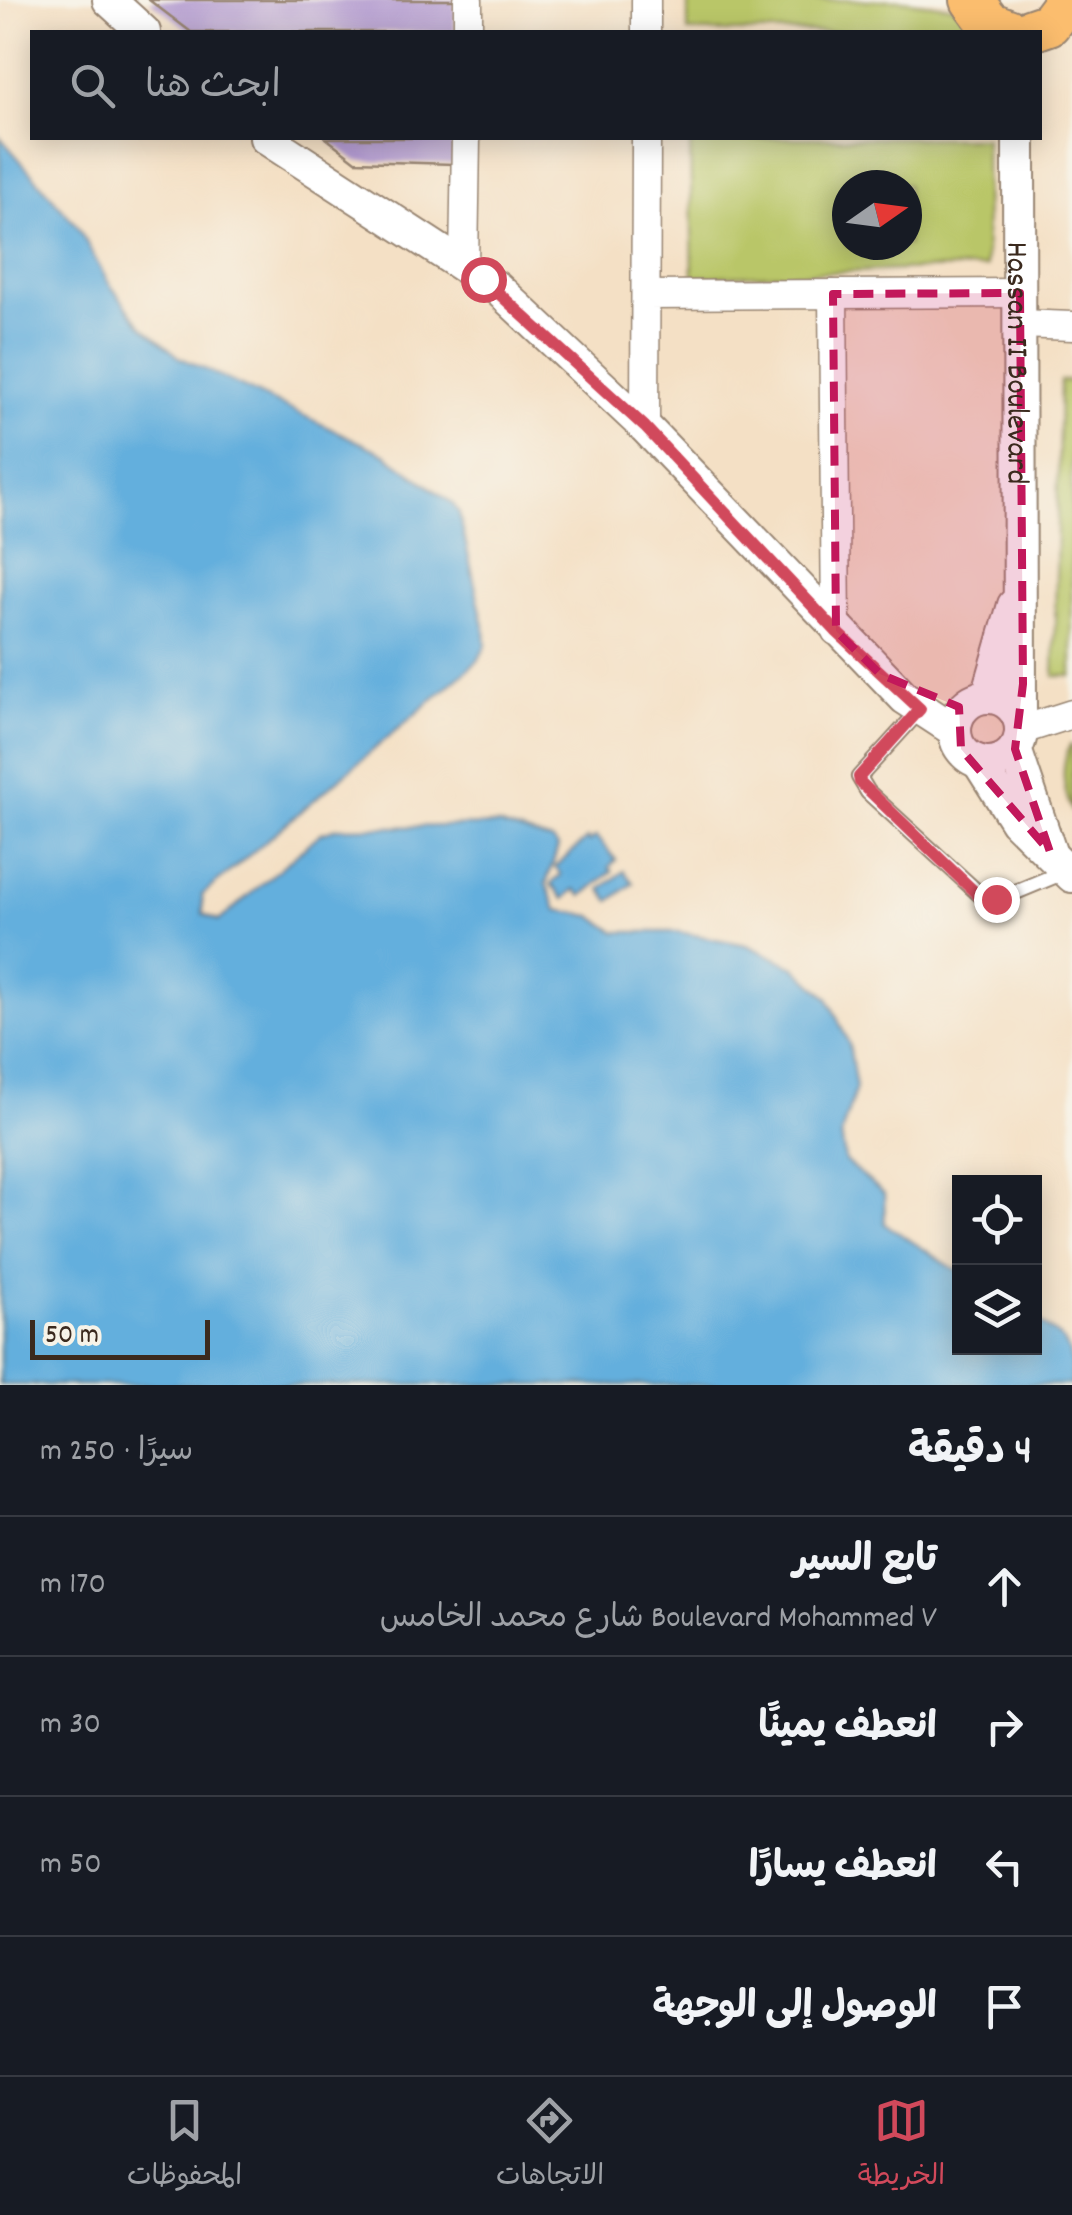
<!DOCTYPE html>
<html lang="ar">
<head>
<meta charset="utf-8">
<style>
	body { margin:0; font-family:Dekko,"Playpen Sans Arabic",sans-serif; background:#20242c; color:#f1f3f6; direction:rtl }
	.controls { position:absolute; right:30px; bottom:30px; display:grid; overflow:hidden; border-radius:0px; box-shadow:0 5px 25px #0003 }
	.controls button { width:90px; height:90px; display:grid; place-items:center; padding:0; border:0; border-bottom:2px solid #363941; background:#171b24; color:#f1f3f6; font:50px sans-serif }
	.compass { position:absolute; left:832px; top:170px; width:90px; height:90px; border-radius:50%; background:#171b24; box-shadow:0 5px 25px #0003; rotate:76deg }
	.scale { position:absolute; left:30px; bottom:25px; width:180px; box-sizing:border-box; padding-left:10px; border:5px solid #3b2a1e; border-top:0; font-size:28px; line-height:35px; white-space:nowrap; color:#3b2a1e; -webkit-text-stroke:8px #f7f3e8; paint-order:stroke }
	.stop { position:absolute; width:30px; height:30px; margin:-22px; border:8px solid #d1495b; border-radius:50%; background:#fff }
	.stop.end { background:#d1495b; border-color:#fff; box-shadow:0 2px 10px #0008 }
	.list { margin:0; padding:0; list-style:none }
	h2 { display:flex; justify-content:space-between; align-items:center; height:130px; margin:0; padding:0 40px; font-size:42px }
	h2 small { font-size:32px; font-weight:400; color:#9ea1a6 }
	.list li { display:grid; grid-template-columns:65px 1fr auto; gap:30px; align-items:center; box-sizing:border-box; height:140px; padding:0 40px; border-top:2px solid #363941 }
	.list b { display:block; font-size:38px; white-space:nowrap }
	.list p { margin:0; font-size:32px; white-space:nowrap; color:#9ea1a6 }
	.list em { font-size:32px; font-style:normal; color:#9ea1a6 }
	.icon { flex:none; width:55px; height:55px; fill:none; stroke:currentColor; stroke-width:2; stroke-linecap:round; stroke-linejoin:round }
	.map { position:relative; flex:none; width:1072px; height:1385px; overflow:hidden; direction:ltr }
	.search { position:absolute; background:#171b24; box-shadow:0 5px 25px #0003; left:30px; right:30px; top:30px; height:110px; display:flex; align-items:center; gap:25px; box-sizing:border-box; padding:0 35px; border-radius:0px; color:#9ea1a6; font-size:38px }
	.sheet { height:690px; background:#171b24 }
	nav { display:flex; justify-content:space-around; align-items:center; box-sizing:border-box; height:140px; border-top:2px solid #363941; background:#171b24; font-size:28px; color:#9ea1a6 }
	nav a { display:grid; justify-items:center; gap:5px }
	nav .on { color:#d1495b }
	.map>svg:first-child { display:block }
	.green { fill:#b9c667; stroke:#7a7842; stroke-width:2.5; fill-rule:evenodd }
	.water { fill:#64afdd; stroke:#506c7e; stroke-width:2.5 }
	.building { fill:#b199cf }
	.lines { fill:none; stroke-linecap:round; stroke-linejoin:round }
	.service-casing { stroke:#988572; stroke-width:18 }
	.minor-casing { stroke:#988572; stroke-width:31 }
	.tertiary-casing { stroke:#988572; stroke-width:36 }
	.primary-casing { stroke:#988572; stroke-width:46 }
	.service { stroke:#fff; stroke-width:14 }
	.minor { stroke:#fff; stroke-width:28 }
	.tertiary { stroke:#fff; stroke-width:32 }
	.primary { stroke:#fbbd6e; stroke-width:42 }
	.route { stroke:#d1495b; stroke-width:12 }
	.marked { fill:#c2185b; fill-opacity:0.2; stroke:#c2185b; stroke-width:8; stroke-dasharray:20 12; stroke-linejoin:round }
	.labels { text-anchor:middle; stroke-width:9; stroke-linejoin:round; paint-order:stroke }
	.street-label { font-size:32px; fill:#3b2a1e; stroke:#f7f3e8 }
</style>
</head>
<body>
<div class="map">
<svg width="1072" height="1385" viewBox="0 0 1072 1385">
	<rect width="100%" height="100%" fill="#f7f3e8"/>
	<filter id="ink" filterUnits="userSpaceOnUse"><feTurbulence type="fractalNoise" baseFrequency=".01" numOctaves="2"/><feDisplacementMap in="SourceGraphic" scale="20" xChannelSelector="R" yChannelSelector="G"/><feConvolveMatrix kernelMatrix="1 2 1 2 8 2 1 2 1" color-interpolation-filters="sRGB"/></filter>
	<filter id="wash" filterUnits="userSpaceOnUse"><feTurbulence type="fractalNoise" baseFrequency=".0048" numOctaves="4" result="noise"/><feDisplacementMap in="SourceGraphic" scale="40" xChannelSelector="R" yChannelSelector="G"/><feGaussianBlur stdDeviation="2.25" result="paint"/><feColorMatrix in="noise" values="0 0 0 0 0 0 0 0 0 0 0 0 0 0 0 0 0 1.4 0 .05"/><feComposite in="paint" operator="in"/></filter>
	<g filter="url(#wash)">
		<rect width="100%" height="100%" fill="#f4e0c5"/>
		<path class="green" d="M688 0H900L957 7 981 32H688Z
			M690 138H985L986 267 693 277ZM907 185V245H847V185Z
			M1060 381H1072V676H1054Z
			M1070 745H1072V812C1063 788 1060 768 1070 745Z"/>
		<path class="water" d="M0 137 77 226 108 282 141 325 179 357 385 454 452 503 459 513 485 630 486 645 478 661 202 895 203 914 219 921 321 833 337 828 498 825 553 841 558 847 546 884 557 910 592 916 616 932H679L747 945 795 967 828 998 849 1044 856 1088 841 1134 845 1161 884 1194 885 1224 959 1272 960 1348H1034L1035 1320C1068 1341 1072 1345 1072 1385H0Z
			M596 837 616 860 609 867 612 871 582 896 575 889 564 899 551 884 561 875 555 867 587 839 589 842Z
			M624 871 633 883 610 901 601 889Z"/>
		<g id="blocks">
			<path class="building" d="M149 0H455V32H191Z
				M326 138H453V164L356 161Z"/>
		</g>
	</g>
	<g filter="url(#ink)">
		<use href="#blocks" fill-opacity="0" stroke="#988572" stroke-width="2.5"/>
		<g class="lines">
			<g class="service-casing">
				<path id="service" d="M920 710 859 777 868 792 989 903 1064 872"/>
			</g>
			<g class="minor-casing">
				<path id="minor" d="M468 32V0
					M646 32V0
					M464 266 466 138
					M833 294 836 631
					M646 295 1020 293
					M1021 324 1072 326
					M645 427 646 138
					M1022 730 1072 714"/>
			</g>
			<g class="tertiary-casing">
				<g id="tertiary">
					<path d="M109 0 144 32"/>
					<path d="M266 138 497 288 645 427 905 698 954 730"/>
					<path id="s1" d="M1019 138 1020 719"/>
					<path d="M988 696 1014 605"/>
					<circle cx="988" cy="730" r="33"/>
					<path d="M1015 749 1050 852"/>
					<path d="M978 761 1016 821 1072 876"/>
				</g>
			</g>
			<g class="primary-casing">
				<path id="primary" d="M972 0 989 23 1013 32
					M1026 32 1049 24 1067 0"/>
			</g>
			<use href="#service" class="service"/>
			<use href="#minor" class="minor"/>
			<use href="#tertiary" class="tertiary"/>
			<use href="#primary" class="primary"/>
		</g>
	</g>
	<g class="lines" filter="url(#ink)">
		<path class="route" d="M483 279 645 427 836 631 920 709 859 777 860 782 983 900 996 899"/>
	</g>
	<path class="marked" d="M1020 293 1023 684 1015 749 1050 852 961 749 959 707 880 674 836 631 833 294Z"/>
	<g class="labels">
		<g class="street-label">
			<text dy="11" stroke="none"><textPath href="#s1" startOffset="225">Hassan II Boulevard</textPath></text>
		</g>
	</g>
</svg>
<div class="controls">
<button><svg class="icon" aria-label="locate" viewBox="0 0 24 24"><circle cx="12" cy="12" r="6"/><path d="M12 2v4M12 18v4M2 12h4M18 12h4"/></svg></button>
<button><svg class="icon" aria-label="layers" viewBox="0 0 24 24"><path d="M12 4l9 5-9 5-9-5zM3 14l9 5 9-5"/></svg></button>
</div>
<svg class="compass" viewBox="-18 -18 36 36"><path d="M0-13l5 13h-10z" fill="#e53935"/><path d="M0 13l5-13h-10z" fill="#9ea1a6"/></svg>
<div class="scale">50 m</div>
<div class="stop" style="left:483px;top:279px"></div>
<div class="stop end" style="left:996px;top:899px"></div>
<div class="search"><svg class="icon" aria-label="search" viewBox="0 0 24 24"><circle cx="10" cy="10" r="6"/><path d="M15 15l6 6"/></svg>ابحث هنا</div>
</div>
<section class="sheet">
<h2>4 دقيقة<small>سيرًا · 250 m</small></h2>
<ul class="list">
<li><svg class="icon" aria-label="ahead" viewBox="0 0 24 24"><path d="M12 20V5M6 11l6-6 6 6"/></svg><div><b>تابع السير</b><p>Boulevard Mohammed V شارع محمد الخامس</p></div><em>170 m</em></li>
<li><svg class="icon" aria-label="right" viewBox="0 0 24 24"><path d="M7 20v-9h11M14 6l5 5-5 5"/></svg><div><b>انعطف يمينًا</b></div><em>30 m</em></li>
<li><svg class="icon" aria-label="left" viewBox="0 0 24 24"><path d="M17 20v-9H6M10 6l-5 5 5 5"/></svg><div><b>انعطف يسارًا</b></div><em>50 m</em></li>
<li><svg class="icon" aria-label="arrive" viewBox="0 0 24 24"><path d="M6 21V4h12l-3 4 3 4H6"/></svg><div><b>الوصول إلى الوجهة</b></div></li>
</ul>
</section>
<nav>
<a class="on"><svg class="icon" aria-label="map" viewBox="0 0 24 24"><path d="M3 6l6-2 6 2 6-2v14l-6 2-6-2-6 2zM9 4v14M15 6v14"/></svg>الخريطة</a>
<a><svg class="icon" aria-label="directions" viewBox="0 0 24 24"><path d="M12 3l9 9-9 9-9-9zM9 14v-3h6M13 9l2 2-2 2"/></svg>الاتجاهات</a>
<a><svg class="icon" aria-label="saved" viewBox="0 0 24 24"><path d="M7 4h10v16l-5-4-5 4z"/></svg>المحفوظات</a>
</nav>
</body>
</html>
